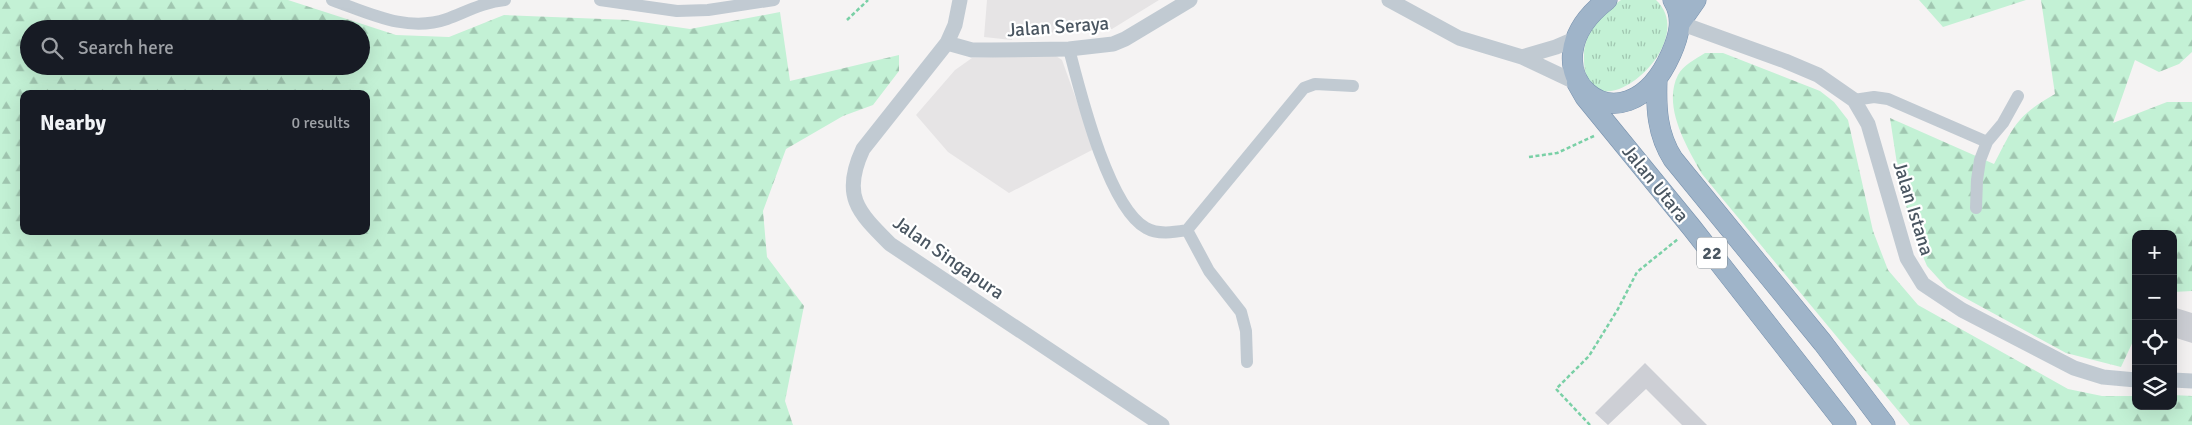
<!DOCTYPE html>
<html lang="en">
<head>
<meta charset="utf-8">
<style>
	body { margin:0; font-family:Signika,sans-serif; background:#242831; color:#f1f3f6 }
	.controls { position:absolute; right:15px; bottom:15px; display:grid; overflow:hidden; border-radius:10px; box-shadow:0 5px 20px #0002 }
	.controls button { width:45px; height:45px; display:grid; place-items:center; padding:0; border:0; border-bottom:1px solid #363941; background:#171b24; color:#f1f3f6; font:25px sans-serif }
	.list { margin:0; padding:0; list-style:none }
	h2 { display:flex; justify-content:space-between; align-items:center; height:65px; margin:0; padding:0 20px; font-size:21px }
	h2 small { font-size:16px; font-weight:400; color:#9ea1a6 }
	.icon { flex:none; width:28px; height:28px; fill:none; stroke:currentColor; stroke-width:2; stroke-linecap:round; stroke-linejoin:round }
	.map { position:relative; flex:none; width:2192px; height:425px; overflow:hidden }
	.search { position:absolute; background:#171b24; box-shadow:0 5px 20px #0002; left:20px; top:20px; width:350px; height:55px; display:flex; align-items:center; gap:12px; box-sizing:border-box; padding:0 18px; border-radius:28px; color:#9ea1a6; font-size:19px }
	.panel { position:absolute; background:#171b24; box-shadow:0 5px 20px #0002; left:20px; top:90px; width:350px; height:145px; border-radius:10px }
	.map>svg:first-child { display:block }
	.education { fill:#e6e4e5 }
	.grass { fill:url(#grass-tufts) }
	.forest { fill:url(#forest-firs); fill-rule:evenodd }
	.building { fill:#cdcfd5 }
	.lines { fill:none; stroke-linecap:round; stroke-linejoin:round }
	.trunk-casing { stroke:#7690ad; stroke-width:21 }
	.path { stroke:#7ad0a6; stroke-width:2.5; stroke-dasharray:4 2.5; stroke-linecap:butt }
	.minor { stroke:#c1cad2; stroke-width:12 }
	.tertiary { stroke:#c1cad2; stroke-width:15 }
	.trunk { stroke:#9fb4c9; stroke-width:20 }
	.labels { text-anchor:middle; stroke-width:4.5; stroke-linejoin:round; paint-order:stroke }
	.shield { fill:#fff; stroke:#808990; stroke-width:1 }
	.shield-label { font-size:18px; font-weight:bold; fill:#4a5661 }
	.street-label { font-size:19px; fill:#4a5661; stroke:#fff }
</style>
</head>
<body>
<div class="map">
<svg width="2192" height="425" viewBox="0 0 2192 425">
	<defs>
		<pattern id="grass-tufts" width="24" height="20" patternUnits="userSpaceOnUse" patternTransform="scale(1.25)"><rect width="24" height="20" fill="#c3f1d5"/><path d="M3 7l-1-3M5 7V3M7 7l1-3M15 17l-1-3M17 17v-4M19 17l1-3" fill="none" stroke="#a0c6b0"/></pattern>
		<pattern id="forest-firs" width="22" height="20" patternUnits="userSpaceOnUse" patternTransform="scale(1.25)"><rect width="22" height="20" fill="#c3f1d5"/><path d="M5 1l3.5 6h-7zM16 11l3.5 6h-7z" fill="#a0c6b0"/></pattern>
	</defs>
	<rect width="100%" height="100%" fill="#f5f3f3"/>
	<path class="education" d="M987 0H1159L1112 29 1013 35 1012 40 984 37Z
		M1053 54 1062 60 1094 149 1009 193 948 152 916 115 955 70 972 58Z"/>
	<path class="grass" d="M1621 0H1656C1705 46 1581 145 1584 55 1584 32 1604 12 1621 0Z"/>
	<path class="forest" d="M0 0H288L396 35 449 37 504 15 628 20 690 29 780 12 790 81 899 55V71L873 105 843 116 786 149 763 211 767 257 804 306 785 401 793 425H0ZM29 29H361V66H29ZM24 94H366V231H24Z
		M1919 0H2026L1943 27Z
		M2041 0H2192V52L2179 64 2159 72 2135 60 2113 123 2167 102H2192V291L2173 292V234H2136V335L2121 367 2066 353 1947 288 1927 266 1913 233 1899 177 1890 118 1994 164C2014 126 2016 116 2055 94Z
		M1705 53H1723L1820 91 1834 102 1848 120 1873 231 1888 270 1918 305 2068 389 2102 396H2136V406H2173V395L2192 396V425H1910L1702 174C1687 147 1662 106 1678 75 1683 65 1696 59 1705 53Z"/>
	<path class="building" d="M2173 307 2192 313V343L2173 337Z
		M1645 363 1707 425H1682L1646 389 1608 425 1595 413Z"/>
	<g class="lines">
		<g class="trunk-casing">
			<path id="trunk" d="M1607 0C1518 68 1623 162 1671 54 1679 36 1684 18 1673 0
				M1680 23 1696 0
				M1657 80C1656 108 1657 134 1673 159L1823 343 1885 425
				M1577 83 1585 97 1692 228 1846 425"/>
		</g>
		<path class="path" d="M847 20 868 0
			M1529 157 1557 153 1594 136
			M1590 425 1556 389 1589 356 1618 309 1637 272 1678 239"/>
		<path class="minor" d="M332 0C369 13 407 33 447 19 466 12 484 2 505 0
			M600 0 677 11 708 10 774 0
			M1069 49C1080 91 1108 207 1146 228 1158 235 1175 232 1187 230L1304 88 1315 84 1353 86
			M1854 100 1874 97 1888 99 1987 142
			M1976 208 1977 180 1980 160 1987 142 2003 123 2018 96
			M1187 230 1209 271 1241 312 1246 331 1247 362"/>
		<path class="tertiary" d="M960 0 955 25 947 43 863 149C841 196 858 212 890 244L1162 425
			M1389 0 1459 38 1522 57 1577 83
			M1680 23 1785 61 1818 75 1854 100 1868 124 1907 258 1923 284 1962 310 2074 368 2103 377 2136 380
			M947 43 972 50H991L1069 49 1113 44 1125 39 1190 0
			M1522 57 1556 47 1577 38
			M2173 380 2192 381"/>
		<use href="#trunk" class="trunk"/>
	</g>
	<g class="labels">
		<rect class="shield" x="1697" y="237.5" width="30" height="31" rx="4"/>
		<g class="shield-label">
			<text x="1712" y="259">22</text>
		</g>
		<g class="street-label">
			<text transform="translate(1058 26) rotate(-4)" y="7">Jalan Seraya</text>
			<text transform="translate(1656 183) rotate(51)" y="7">Jalan Utara</text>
			<text transform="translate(1914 208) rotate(73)" y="7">Jalan Istana</text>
			<text transform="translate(949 257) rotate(35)" y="7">Jalan Singapura</text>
		</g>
	</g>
</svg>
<div class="controls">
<button>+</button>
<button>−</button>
<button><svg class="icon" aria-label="locate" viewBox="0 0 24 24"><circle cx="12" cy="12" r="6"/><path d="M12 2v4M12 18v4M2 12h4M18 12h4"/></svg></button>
<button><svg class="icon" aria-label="layers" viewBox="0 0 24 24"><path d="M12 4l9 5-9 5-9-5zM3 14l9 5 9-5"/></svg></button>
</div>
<div class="search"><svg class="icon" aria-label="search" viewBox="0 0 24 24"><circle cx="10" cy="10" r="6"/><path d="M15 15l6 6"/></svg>Search here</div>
<section class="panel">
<h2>Nearby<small>0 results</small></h2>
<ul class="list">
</ul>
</section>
</div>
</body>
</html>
